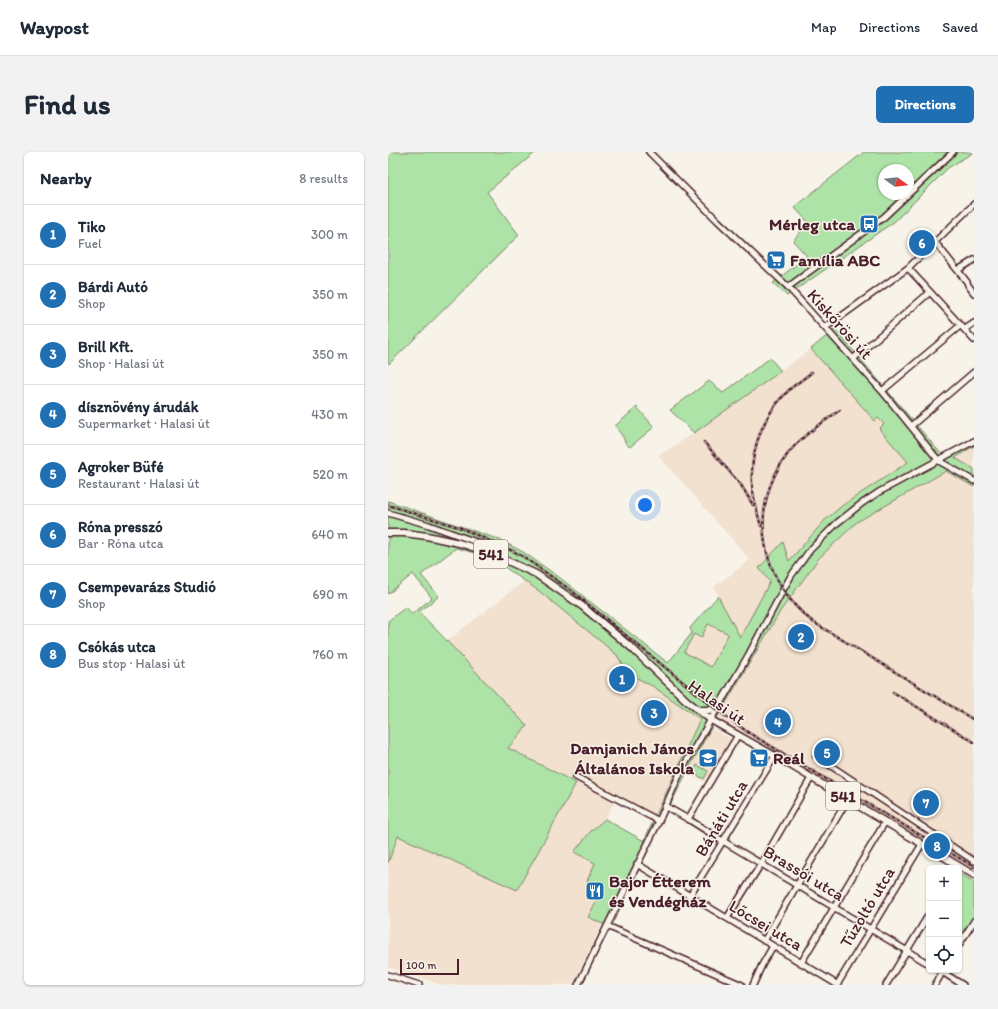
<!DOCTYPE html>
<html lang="en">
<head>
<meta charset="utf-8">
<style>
	body { margin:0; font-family:Itim,sans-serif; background:#f2f2f3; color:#1f2937 }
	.controls { position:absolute; right:12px; bottom:12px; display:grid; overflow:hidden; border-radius:6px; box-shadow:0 1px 3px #0004 }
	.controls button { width:36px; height:36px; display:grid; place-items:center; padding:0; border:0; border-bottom:1px solid #e0e1e3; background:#fff; color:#1f2937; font:20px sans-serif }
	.compass { position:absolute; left:490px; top:12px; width:36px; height:36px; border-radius:50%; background:#fff; box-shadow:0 1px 3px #0004; rotate:105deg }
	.scale { position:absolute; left:12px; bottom:10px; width:59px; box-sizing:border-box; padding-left:4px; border:2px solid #4a1f2b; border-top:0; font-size:11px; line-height:14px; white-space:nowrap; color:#4a1f2b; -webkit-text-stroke:3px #f7f3e8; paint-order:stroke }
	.you { position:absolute; left:257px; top:353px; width:14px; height:14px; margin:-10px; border:3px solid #fff; border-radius:50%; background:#1a73e8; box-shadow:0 0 0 6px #1a73e833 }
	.badge { display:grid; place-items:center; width:26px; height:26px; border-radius:50%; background:#1f6fb2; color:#fff; font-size:13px; font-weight:700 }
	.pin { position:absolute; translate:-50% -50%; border:2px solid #fff; box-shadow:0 1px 4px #0006 }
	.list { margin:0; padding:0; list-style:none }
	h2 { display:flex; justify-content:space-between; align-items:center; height:52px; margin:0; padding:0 16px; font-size:17px }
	h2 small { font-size:13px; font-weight:400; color:#747a83 }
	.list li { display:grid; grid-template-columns:26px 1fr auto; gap:12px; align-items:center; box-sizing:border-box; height:60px; padding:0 16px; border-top:1px solid #e0e1e3 }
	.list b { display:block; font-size:15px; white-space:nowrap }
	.list p { margin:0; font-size:13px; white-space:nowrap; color:#747a83 }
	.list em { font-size:13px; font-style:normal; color:#747a83 }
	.icon { flex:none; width:22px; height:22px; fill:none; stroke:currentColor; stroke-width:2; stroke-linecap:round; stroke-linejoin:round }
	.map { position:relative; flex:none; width:586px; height:833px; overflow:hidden; border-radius:6px }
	header { display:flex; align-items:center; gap:24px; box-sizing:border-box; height:56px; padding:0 20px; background:#fff; border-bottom:1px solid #e0e1e3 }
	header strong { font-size:19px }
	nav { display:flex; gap:22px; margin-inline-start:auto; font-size:14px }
	.intro { display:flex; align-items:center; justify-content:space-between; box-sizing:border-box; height:96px; padding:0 24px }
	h1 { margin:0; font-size:28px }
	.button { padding:10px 18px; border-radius:6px; background:#1f6fb2; color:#fff; font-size:14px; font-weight:700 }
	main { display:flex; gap:24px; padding:0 24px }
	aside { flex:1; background:#fff; border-radius:6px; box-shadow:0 1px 3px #0004 }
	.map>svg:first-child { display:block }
	.built { fill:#f2e1cf }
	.green { fill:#ade3a6; stroke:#7c8168; fill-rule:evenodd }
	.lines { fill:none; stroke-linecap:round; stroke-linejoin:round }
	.minor-casing { stroke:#4a1f2b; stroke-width:8 }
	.major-casing { stroke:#4a1f2b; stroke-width:9 }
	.minor { stroke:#f7f3e8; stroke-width:5 }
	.major { stroke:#f7f3e8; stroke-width:6 }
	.rail-casing { stroke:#4a1f2b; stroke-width:2.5 }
	.rail { stroke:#f7f3e8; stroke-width:1; stroke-dasharray:3; stroke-linecap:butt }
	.labels { text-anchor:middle; stroke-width:3; stroke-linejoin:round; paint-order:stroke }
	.shield { fill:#f7f3e8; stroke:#7e5f64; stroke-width:1 }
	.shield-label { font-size:16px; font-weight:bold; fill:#4a1f2b }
	.poi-label { font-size:17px; font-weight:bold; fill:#4a1f2b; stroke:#f7f3e8; text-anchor:start }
	.street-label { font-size:17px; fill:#4a1f2b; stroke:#f7f3e8 }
</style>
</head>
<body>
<header>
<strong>Waypost</strong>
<nav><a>Map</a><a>Directions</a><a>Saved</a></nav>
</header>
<div class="intro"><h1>Find us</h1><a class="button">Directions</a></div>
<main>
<aside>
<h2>Nearby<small>8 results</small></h2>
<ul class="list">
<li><span class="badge">1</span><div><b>Tiko</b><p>Fuel</p></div><em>300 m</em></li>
<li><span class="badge">2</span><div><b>Bárdi Autó</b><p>Shop</p></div><em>350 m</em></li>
<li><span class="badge">3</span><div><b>Brill Kft.</b><p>Shop · Halasi út</p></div><em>350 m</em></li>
<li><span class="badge">4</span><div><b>dísznövény árudák</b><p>Supermarket · Halasi út</p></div><em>430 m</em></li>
<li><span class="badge">5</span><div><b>Agroker Büfé</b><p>Restaurant · Halasi út</p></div><em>520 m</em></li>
<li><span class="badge">6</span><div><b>Róna presszó</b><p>Bar · Róna utca</p></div><em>640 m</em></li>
<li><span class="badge">7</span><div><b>Csempevarázs Studió</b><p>Shop</p></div><em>690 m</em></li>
<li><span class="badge">8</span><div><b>Csókás utca</b><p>Bus stop · Halasi út</p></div><em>760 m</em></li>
</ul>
</aside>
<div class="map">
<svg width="586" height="833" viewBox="0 0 586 833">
	<rect width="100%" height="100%" fill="#f7f3e8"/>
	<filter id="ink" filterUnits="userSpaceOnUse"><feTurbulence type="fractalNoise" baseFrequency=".025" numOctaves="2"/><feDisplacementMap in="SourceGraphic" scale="8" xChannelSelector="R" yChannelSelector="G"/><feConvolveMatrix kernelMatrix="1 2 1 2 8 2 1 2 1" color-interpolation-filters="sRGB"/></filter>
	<g filter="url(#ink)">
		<path class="built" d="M423 197 487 269 490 266 497 272 491 277 521 310 455 353 437 368 401 409 395 390 383 430 352 486 326 435 362 408 294 330 270 304 306 281Z
			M586 294V317L566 306Z
			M558 319 586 335V718L329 567 393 458 431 406 469 370Z
			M136 429 151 439 229 503 236 515 247 525 266 535 312 567 268 664 231 642 217 667 203 679 186 700 208 711 215 737 200 765 214 772 185 833H54L0 815V711L10 684 129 738 188 630 120 596 138 574 59 489Z
			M320 471 339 481 340 483 323 515 296 500 306 482Z
			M323 576 343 587 319 631 299 620Z"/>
		<path class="green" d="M0 0H148L99 40 131 83 1 212 0 210Z
			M476 0H586L560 16 507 69 399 144 385 131 419 104 405 89 420 70 406 55ZM496 18H520V42H496Z
			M447 177 554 303 586 286V294L567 306 586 317V335L558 319 469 370 431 406 393 458 323 576 299 620 221 775 200 765 215 737 199 729 207 711 186 700 203 679 217 667 256 689 312 567 266 535 247 525 236 515 229 503 151 439 102 405 68 396 33 423 51 444 31 460 59 489 139 574 120 596 188 631 129 738 10 684 0 711V469L18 455 24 462 44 446 25 422 0 442V349L112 388 135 400 171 425 280 511 304 481 302 476 330 444 352 485 382 430 371 416 395 390 401 409 437 368 455 353 520 310 491 277 496 272 490 266 487 269 423 197ZM320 472 339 481 340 483 323 515 296 500 306 482 313 486Z
			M382 206 393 219 306 281 282 258 321 229 335 241Z
			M249 255 266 275 242 295 238 292 235 285 227 274Z
			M309 613 320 619 316 627 305 621Z
			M571 721 586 730V764L576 781H571Z"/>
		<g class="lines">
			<g class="minor-casing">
				<path id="minor" d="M261 0 329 68 400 135 494 239 551 309 586 329
					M547 90 579 130 580 133 586 141
					M520 116 586 188
					M570 118 586 108
					M400 135 496 65 565 0
					M437 176 520 116 586 52
					M577 177 586 171
					M465 207 542 140
					M494 239 573 173
					M523 274 586 220
					M0 361 41 373 94 392
					M428 604 586 709
					M188 625 271 669
					M277 654 300 667 335 689 541 812
					M300 667 350 583
					M249 712 450 833
					M302 743 387 604
					M339 766 373 712 423 626
					M219 774 354 833
					M376 789 460 647
					M571 793 586 769
					M413 811 497 670
					M551 818 575 833
					M0 823 31 833
					M190 833 271 669 293 619 361 502 395 438 403 424 414 409 422 398 449 371 473 352 491 340 586 289
					M365 833 374 813 385 794
					M449 833 534 692
					M498 833 541 762
					M547 833 555 819"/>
			</g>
			<g class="major-casing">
				<path id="major" d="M0 381H16L39 384 71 391 90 397 113 406 148 422 194 454 245 497 298 548 323 568 387 604 586 723
					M310 558H321L332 553"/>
			</g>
			<use href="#minor" class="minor"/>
			<use href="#major" class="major"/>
			<g class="rail-casing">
				<path id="rail" d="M452 258C433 272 413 284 399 303 358 358 373 430 425 470L586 568
					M316 290 353 333 365 353
					M0 353 73 376 127 400 137 406 184 439 329 558 361 581 586 715
					M373 374C369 360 365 346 364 332 362 296 376 261 402 237 409 231 417 226 424 220
					M505 540 586 590"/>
			</g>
			<use href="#rail" class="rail"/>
		</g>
	</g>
	<defs>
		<g id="bus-square" transform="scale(1)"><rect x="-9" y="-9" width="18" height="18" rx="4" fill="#1f6fb2" stroke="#f7f3e8"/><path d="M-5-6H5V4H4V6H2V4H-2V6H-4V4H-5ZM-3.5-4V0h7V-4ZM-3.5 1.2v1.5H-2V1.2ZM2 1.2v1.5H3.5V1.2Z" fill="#fff"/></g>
		<g id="supermarket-square" transform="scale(1)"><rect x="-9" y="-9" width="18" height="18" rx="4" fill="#1f6fb2" stroke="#f7f3e8"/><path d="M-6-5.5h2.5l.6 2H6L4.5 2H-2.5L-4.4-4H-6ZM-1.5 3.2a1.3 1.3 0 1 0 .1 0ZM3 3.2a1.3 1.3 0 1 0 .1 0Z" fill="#fff"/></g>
		<g id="school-square" transform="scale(1)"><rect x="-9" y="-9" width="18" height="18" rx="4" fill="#1f6fb2" stroke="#f7f3e8"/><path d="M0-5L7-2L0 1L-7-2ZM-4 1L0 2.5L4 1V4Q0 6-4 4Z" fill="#fff"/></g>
		<g id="restaurant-square" transform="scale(1)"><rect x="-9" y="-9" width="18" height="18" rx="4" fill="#1f6fb2" stroke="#f7f3e8"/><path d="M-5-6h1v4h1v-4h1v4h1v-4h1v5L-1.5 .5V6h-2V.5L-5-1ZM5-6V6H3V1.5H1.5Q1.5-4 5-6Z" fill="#fff"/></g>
	</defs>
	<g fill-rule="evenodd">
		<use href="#bus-square" x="481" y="72"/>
		<use href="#supermarket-square" x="388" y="108"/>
		<use href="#school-square" x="320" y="606"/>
		<use href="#supermarket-square" x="371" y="606"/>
		<use href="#restaurant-square" x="207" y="739"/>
	</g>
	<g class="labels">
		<g class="shield">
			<rect x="86" y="388" width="34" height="28" rx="3"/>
			<rect x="438" y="630" width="34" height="28" rx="3"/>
		</g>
		<g class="shield-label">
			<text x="103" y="408">541</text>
			<text x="455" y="650">541</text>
		</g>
		<g class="poi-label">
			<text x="467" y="78" text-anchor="end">Mérleg utca</text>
			<text x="402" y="114">Família ABC</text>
			<text x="306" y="602" text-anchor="end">Damjanich János<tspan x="306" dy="20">Általános Iskola</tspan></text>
			<text x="385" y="612">Reál</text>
			<text x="221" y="735">Bajor Étterem<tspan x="221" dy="20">és Vendégház</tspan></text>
		</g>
		<g class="street-label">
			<text transform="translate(452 172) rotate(48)" y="6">Kiskőrösi út</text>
			<text transform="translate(329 550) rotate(35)" y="6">Halasi út</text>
			<text transform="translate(333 666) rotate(-59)" y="6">Bánáti utca</text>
			<text transform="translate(416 721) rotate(31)" y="6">Brassói utca</text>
			<text transform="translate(479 755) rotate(-59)" y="6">Tűzoltó utca</text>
			<text transform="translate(378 773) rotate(31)" y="6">Lőcsei utca</text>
		</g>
	</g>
</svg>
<div class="controls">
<button>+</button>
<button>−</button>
<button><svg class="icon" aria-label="locate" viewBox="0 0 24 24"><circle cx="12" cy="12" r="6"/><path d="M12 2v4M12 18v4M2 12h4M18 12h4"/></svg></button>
</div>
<svg class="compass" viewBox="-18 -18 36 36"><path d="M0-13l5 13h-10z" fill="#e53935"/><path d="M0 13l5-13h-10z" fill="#747a83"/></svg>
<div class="scale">100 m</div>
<div class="you"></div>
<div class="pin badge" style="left:234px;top:527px">1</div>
<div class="pin badge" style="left:413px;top:485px">2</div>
<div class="pin badge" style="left:266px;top:561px">3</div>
<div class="pin badge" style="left:390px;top:570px">4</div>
<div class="pin badge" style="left:439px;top:601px">5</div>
<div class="pin badge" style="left:534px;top:91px">6</div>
<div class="pin badge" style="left:538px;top:651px">7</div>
<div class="pin badge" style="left:549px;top:694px">8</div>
</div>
</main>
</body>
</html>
